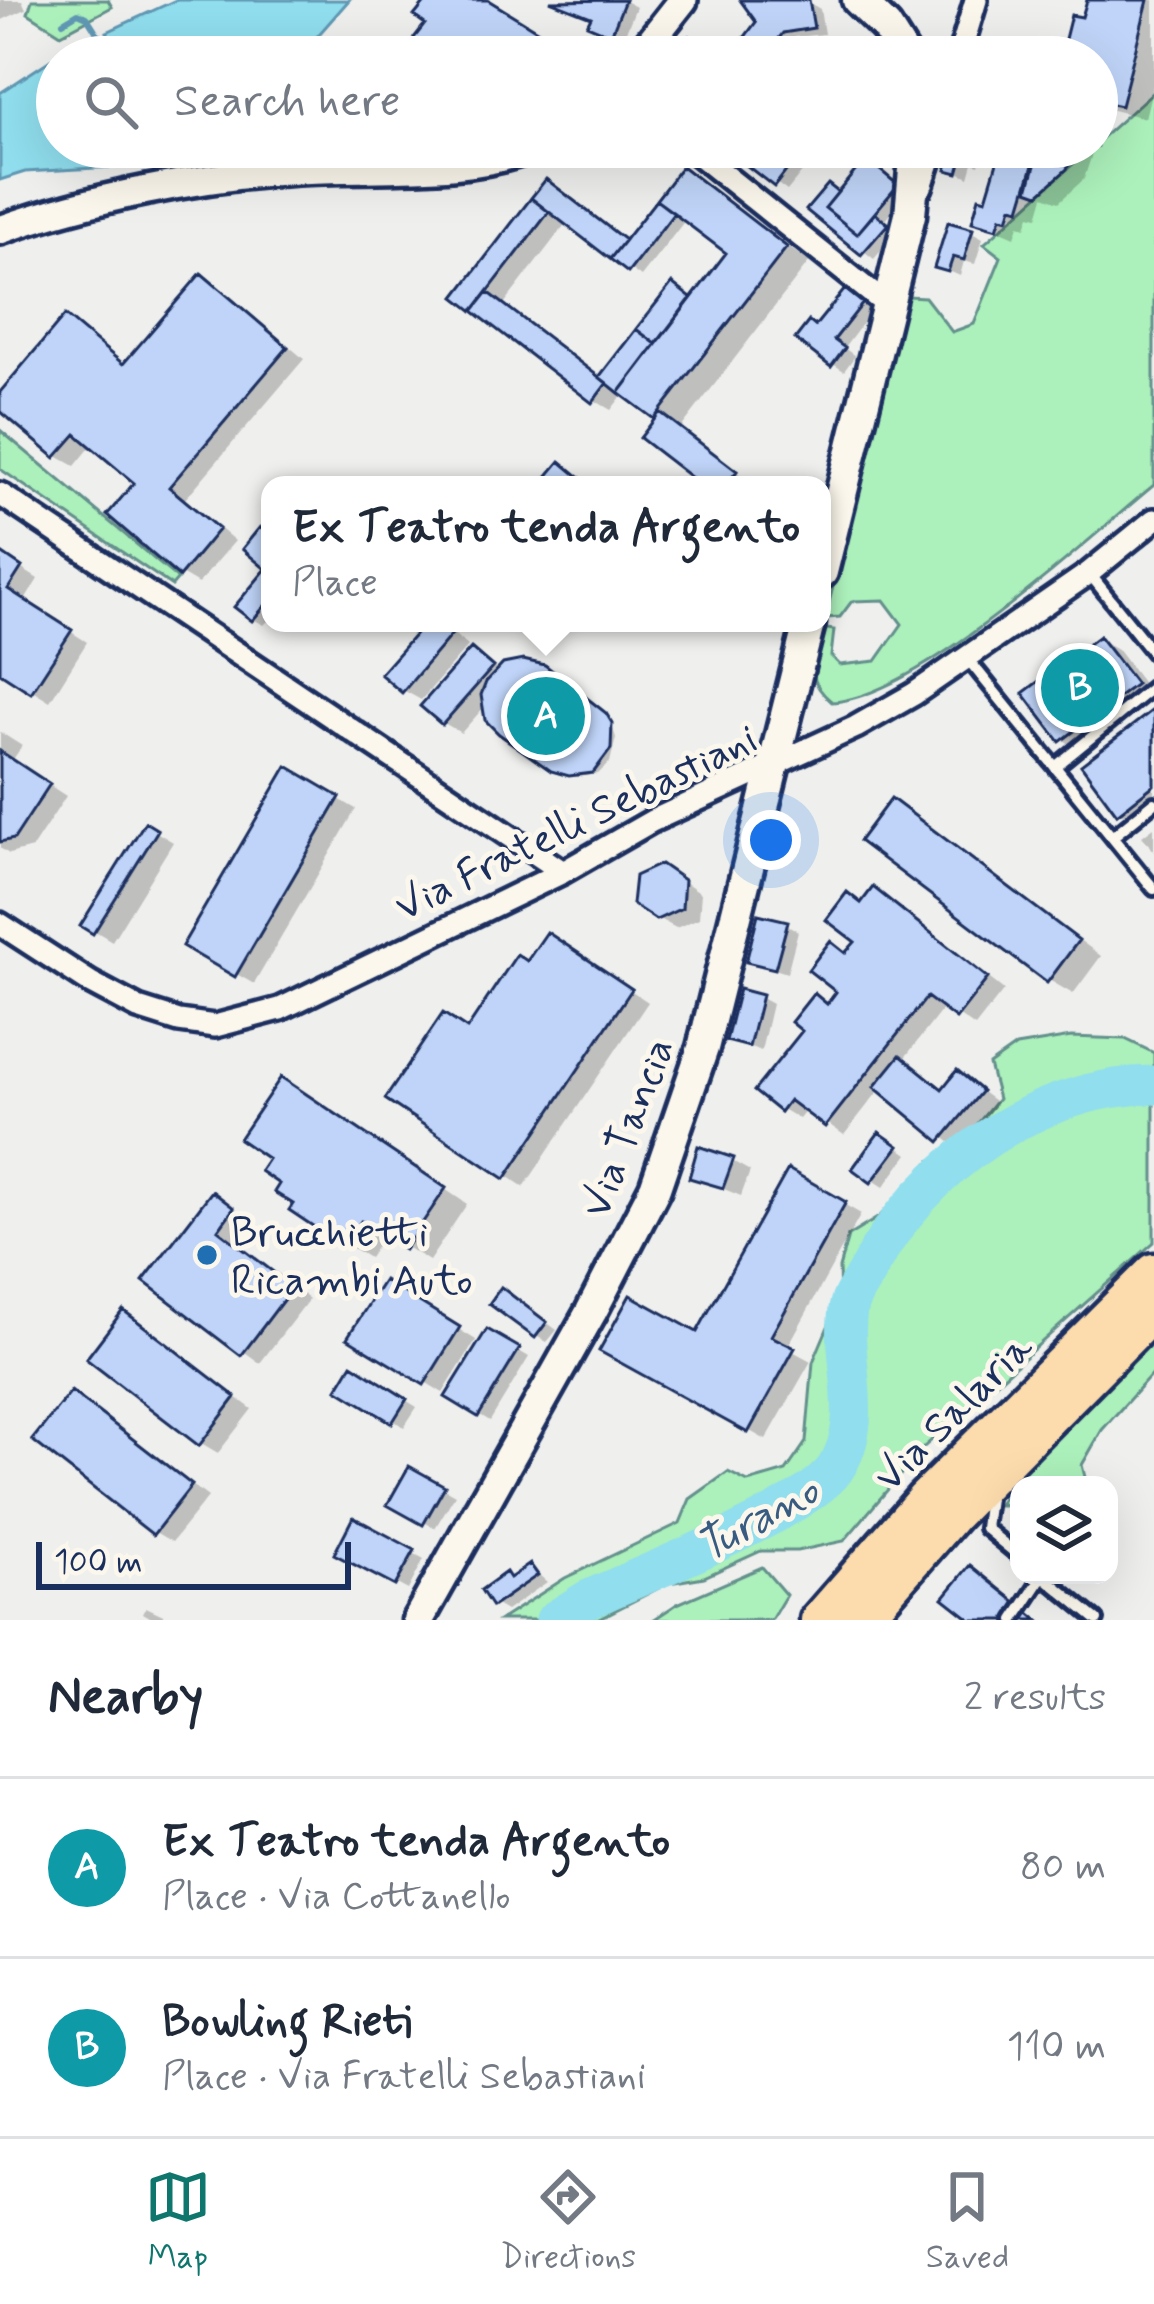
<!DOCTYPE html>
<html lang="en">
<head>
<meta charset="utf-8">
<style>
	body { margin:0; font-family:Mynerve,sans-serif; background:#f6f6f7; color:#1f2937 }
	.controls { position:absolute; right:36px; bottom:36px; display:grid; overflow:hidden; border-radius:24px; box-shadow:0 12px 48px #0002 }
	.controls button { width:108px; height:108px; display:grid; place-items:center; padding:0; border:0; border-bottom:3px solid #e0e1e3; background:#fff; color:#1f2937; font:60px sans-serif }
	.scale { position:absolute; left:36px; bottom:30px; width:315px; box-sizing:border-box; padding-left:12px; border:6px solid #1b2f5e; border-top:0; font-size:33px; line-height:42px; white-space:nowrap; color:#1b2f5e; -webkit-text-stroke:9px #fbf7ec; paint-order:stroke }
	.you { position:absolute; left:771px; top:840px; width:42px; height:42px; margin:-30px; border:9px solid #fff; border-radius:50%; background:#1a73e8; box-shadow:0 0 0 18px #1a73e833 }
	.badge { display:grid; place-items:center; width:78px; height:78px; border-radius:50%; background:#0f766e; color:#fff; font-size:39px; font-weight:700 }
	.pin { position:absolute; translate:-50% -50%; border:6px solid #fff; box-shadow:0 3px 12px #0006 }
	.popup { position:absolute; left:261px; top:476px; width:570px; height:156px; box-sizing:border-box; display:grid; place-content:center; border-radius:24px; background:#fff; filter:drop-shadow(0 3px 9px #0005); font-size:39px; white-space:nowrap; color:#747a83 }
	.popup b { font-size:45px; color:#1f2937 }
	.popup::after { content:''; position:absolute; left:50%; top:100%; margin-left:-24px; border:24px solid transparent; border-top-color:#fff }
	.list { margin:0; padding:0; list-style:none }
	h2 { display:flex; justify-content:space-between; align-items:center; height:156px; margin:0; padding:0 48px; font-size:51px }
	h2 small { font-size:39px; font-weight:400; color:#747a83 }
	.list li { display:grid; grid-template-columns:78px 1fr auto; gap:36px; align-items:center; box-sizing:border-box; height:180px; padding:0 48px; border-top:3px solid #e0e1e3 }
	.list b { display:block; font-size:45px; white-space:nowrap }
	.list p { margin:0; font-size:39px; white-space:nowrap; color:#747a83 }
	.list em { font-size:39px; font-style:normal; color:#747a83 }
	.icon { flex:none; width:66px; height:66px; fill:none; stroke:currentColor; stroke-width:2; stroke-linecap:round; stroke-linejoin:round }
	.map { position:relative; flex:none; width:1154px; height:1620px; overflow:hidden }
	.search { position:absolute; background:#fff; box-shadow:0 12px 48px #0002; left:36px; right:36px; top:36px; height:132px; display:flex; align-items:center; gap:30px; box-sizing:border-box; padding:0 42px; border-radius:66px; color:#747a83; font-size:45px }
	.sheet { height:516px; background:#fff }
	nav { display:flex; justify-content:space-around; align-items:center; box-sizing:border-box; height:168px; border-top:3px solid #e0e1e3; background:#fff; font-size:33px; color:#747a83 }
	nav a { display:grid; justify-items:center; gap:6px }
	nav .on { color:#0f766e }
	.map>svg:first-child { display:block }
	.green { fill:#acf0bb; stroke:#64908c; stroke-width:3 }
	.water { fill:#90deee; stroke:#6198b4; stroke-width:3 }
	.shadow { fill:#0003; fill-rule:evenodd }
	.lines { fill:none; stroke-linecap:round; stroke-linejoin:round }
	.stream { stroke:#6198b4; stroke-width:6 }
	.river { stroke:#90deee; stroke-width:39 }
	.building { fill:#bfd4f8; stroke:#1b2f5e; stroke-width:3 }
	.service-casing { stroke:#1b2f5e; stroke-width:20 }
	.minor-casing { stroke:#1b2f5e; stroke-width:30 }
	.tertiary-casing { stroke:#1b2f5e; stroke-width:36 }
	.secondary-casing { stroke:#1b2f5e; stroke-width:39 }
	.trunk-casing { stroke:#1b2f5e; stroke-width:45 }
	.service { stroke:#fbf7ec; stroke-width:10 }
	.minor { stroke:#fbf7ec; stroke-width:21 }
	.tertiary { stroke:#fbf7ec; stroke-width:27 }
	.secondary { stroke:#fbf7ec; stroke-width:30 }
	.trunk { stroke:#fcdcac; stroke-width:36 }
	.poi-dot { fill:#1f6fb2; stroke:#fbf7ec; stroke-width:4.5 }
	.labels { text-anchor:middle; stroke-width:10; stroke-linejoin:round; paint-order:stroke }
	.street-label { font-size:42px; fill:#1b2f5e; stroke:#fbf7ec }
	.poi-label { font-size:42px; fill:#1b2f5e; stroke:#fbf7ec; text-anchor:start }
	.water-label { font-size:45px; font-style:italic; fill:#385b82; stroke:#fbf7ec }
</style>
</head>
<body>
<div class="map">
<svg width="1154" height="1620" viewBox="0 0 1154 1620">
	<rect width="100%" height="100%" fill="#eff0ee"/>
	<filter id="ink" filterUnits="userSpaceOnUse"><feTurbulence type="fractalNoise" baseFrequency=".00833" numOctaves="2"/><feDisplacementMap in="SourceGraphic" scale="24" xChannelSelector="R" yChannelSelector="G"/><feConvolveMatrix kernelMatrix="1 2 1 2 8 2 1 2 1" color-interpolation-filters="sRGB"/></filter>
	<g filter="url(#ink)">
		<path class="green" d="M32 0H108L112 7 61 34 28 13Z
			M1154 91V485C1083 543 920 696 832 702 803 678 814 661 820 628L834 630 831 656 840 665 876 661 902 624 884 600 852 601 840 617 825 618 908 296 925 297 952 332 974 324 1001 257 984 244 1092 147H1097V142Z
			M0 430 178 579 172 586 0 469Z
			M1071 1037 1125 1039 1154 1053V1242L924 1447 844 1541 797 1551H761L704 1577 669 1583 596 1620H500L565 1578 680 1523 690 1499 728 1472 748 1482 786 1471 806 1442 813 1362 840 1298 839 1268 848 1236 879 1217 930 1161 969 1134 998 1099 989 1065 1016 1046Z
			M1154 1341V1372L1102 1430 1082 1465 1087 1485H1019V1505H999L1022 1468Z
			M762 1567 786 1595 771 1620H653L677 1604Z"/>
		<path class="water" d="M176 0H349L299 57H118L107 32Z
			M64 51 66 57H57V147H104L112 167 25 172 0 180V93Z"/>
		<path class="shadow" d="M0 0H22L26 9 0 21Z
			M431 0H484L568 53 565 57H403L430 23Z
			M555 0H623L636 7 623 39 602 30 594 17Z
			M745 0 808 2 820 9 824 34 795 37 783 57H771L745 41 759 22Z
			M1090 0H1154V81L1145 118 1097 106V57H1079L1066 46 1084 21Z
			M728 147H783L807 166 787 191Z
			M836 147H872L863 159 907 193 884 221 897 232 874 259 810 209 828 188 840 194 864 165Z
			M956 147H984L979 165 973 163 969 177 950 168Z
			M1028 147H1085L1093 151 1084 179 1059 202 1044 196 1038 217 1030 215 1026 227 1019 225 1015 237 976 220 988 203 1002 156 1038 166 1040 158 1027 151Z
			M683 170 809 262 681 428 753 485H706L658 419 624 393 611 410 594 400 459 297 546 183 627 242ZM686 219 730 253 693 300 684 293 601 379 504 304 567 222 641 277Z
			M972 232 983 238 975 264 964 261 960 276 938 266Z
			M202 277 219 287 304 359 185 499 235 541 198 584 181 574 138 482 93 444 75 466 57 456 0 407V396L66 319 126 366Z
			M857 299 872 311 844 348 855 356 844 371 833 364 817 329Z
			M0 555 38 579 24 602 87 642 50 701 0 670Z
			M270 569V619L264 625 253 619Z
			M429 623 449 630 468 646 421 700 403 690Z
			M1099 639 1117 649 1151 694 1080 750 1062 739Z
			M472 652 500 672H550L610 719 616 738 610 762 598 774 576 777 559 772 486 705 461 733 444 723Z
			M1154 713V808L1137 821 1119 811Z
			M0 732 22 746 12 761 66 796 32 848 9 854 0 848Z
			M288 770 356 809 254 984 186 945Z
			M892 802 1101 956 1073 994 1049 980Z
			M146 826 173 842 112 941 85 925Z
			M1154 827V851L1142 836Z
			M679 878 701 893 699 918 676 928 657 918Z
			M891 901 1004 990 975 1027 945 1006 903 1060 944 1090 957 1074 997 1103 959 1149 880 1089 844 1135 807 1109 799 1119 782 1109 829 1006 840 991 848 955 859 942 863 905Z
			M786 924 798 931 787 973 750 961Z
			M565 946 648 1002 524 1187 389 1098 469 1032 529 964Z
			M761 998 772 1004 761 1051 729 1039Z
			M305 1095 467 1204 429 1261 385 1234 369 1258 346 1244 297 1203 283 1183Z
			M891 1142 908 1154 884 1187 856 1169Z
			M732 1161 750 1171 741 1196 692 1176Z
			M789 1173 861 1214 787 1348 811 1361 766 1440 603 1350 698 1336Z
			M230 1205 250 1220 234 1242 309 1299 260 1363 147 1281Z
			M385 1284 476 1340 443 1393 352 1337Z
			M513 1298 557 1330 547 1342 536 1336Z
			M124 1314 252 1409 218 1453 201 1443Z
			M488 1333 529 1357 490 1421 449 1396Z
			M353 1368 417 1407 404 1427 341 1388Z
			M72 1395 208 1497 172 1542 155 1532Z
			M410 1470 455 1495 435 1528 391 1504Z
			M354 1521 424 1559 408 1590 338 1552Z
			M530 1567 547 1582 506 1611 494 1604 512 1579Z
			M146 1607 174 1620H155L143 1613Z"/>
		<g class="lines">
			<path class="stream" d="M63 22 78 13 87 17 112 57
				M149 147 153 162"/>
			<path class="river" d="M555 1620 587 1600C641 1575 805 1512 835 1469 868 1421 840 1362 848 1309 850 1296 862 1281 868 1269 922 1167 1037 1085 1154 1085"/>
		</g>
		<path class="building" d="M427 0H488L553 40 540 57H399L425 24 414 16Z
			M625 0 611 35 587 25 591 17 550 1Z
			M740 0H809L814 28 783 33 765 57 741 42 756 22Z
			M1087 0H1148L1121 106 1097 101V57H1076L1078 51 1063 47 1071 15 1082 17Z
			M690 36 716 57H673Z
			M723 147H784L797 157 774 187Z
			M953 147H971L968 161 962 159 958 173 946 170Z
			M1025 147H1074L1067 169 1039 194 1028 190 1038 155 1024 152Z
			M1000 152 1034 162 1020 209 1012 207 1008 219 1001 217 997 229 972 222 979 197 986 199Z
			M866 158 898 185 857 234 825 208Z
			M682 166 787 247 654 419 619 393 726 253 656 200Z
			M546 179 625 240 610 259 531 198Z
			M828 184 838 192 825 208 857 234 875 213 888 224 861 255 806 210Z
			M531 198 549 212 473 311 455 297Z
			M656 200 674 213 628 273 610 259Z
			M948 222 973 229 964 260 953 257 948 272 934 268Z
			M201 273 288 347 169 487 219 529 179 577 107 515 134 483 76 434 55 458 0 411V392L65 315 123 364Z
			M672 283 691 298 656 344 636 329Z
			M845 289 863 303 834 340 845 348 831 367 795 339 809 321 815 326Z
			M488 292 607 383 592 403 473 311Z
			M636 329 656 344 619 393 599 377Z
			M660 412 737 471 726 485H701L640 438Z
			M560 461 584 481 580 485H540Z
			M260 527 270 536V573L242 549Z
			M0 552 22 567 8 589 72 630 31 693 0 673Z
			M266 569 270 573V600L252 621 234 607Z
			M425 623H439L452 634 402 693 380 674Z
			M1099 636 1136 684 1060 742 1023 693Z
			M471 648 493 667 442 725 420 706Z
			M523 660 545 665 606 713 612 723 611 749 593 773 569 776 551 771 499 734 485 720 481 695 486 682 503 664Z
			M1154 709V785L1117 814 1081 765Z
			M0 751 50 784 14 839 0 842Z
			M287 766 340 797 235 977 182 946Z
			M891 798 1079 940 1047 983 859 841Z
			M145 822 158 830 93 934 80 926Z
			M661 864 684 880 682 908 656 920 632 904 635 876Z
			M873 887 988 978 956 1019 927 997 825 1127 789 1100 780 1112 754 1091 802 1031 791 1022 814 993 827 1004 836 992 808 970 830 941 845 953 855 942 826 920 847 892 861 903Z
			M758 914 788 921 775 969 746 962Z
			M547 932 632 989 505 1179 385 1099 443 1013 467 1029 517 954 527 961Z
			M739 989 762 995 749 1047 726 1041Z
			M900 1055 942 1089 957 1070 982 1091 940 1142 874 1087Z
			M281 1077 446 1188 404 1250 361 1221 344 1247 289 1210 293 1204 274 1192 279 1184 260 1171 268 1159 239 1139Z
			M879 1132 899 1146 871 1183 852 1169Z
			M698 1146 734 1158 723 1188 689 1178Z
			M788 1169 846 1202 771 1336 795 1348 748 1433 599 1351 630 1295 697 1332Z
			M212 1191 234 1208 218 1230 293 1287 241 1356 143 1281Z
			M384 1280 460 1327 424 1385 347 1338Z
			M501 1287 547 1322 535 1338 489 1304Z
			M123 1310 236 1397 199 1446 86 1359Z
			M487 1329 520 1348 478 1417 445 1397Z
			M352 1364 407 1399 392 1423 337 1389Z
			M71 1391 192 1485 153 1535 32 1440Z
			M409 1466 445 1486 423 1525 387 1505Z
			M353 1517 415 1550 395 1586 334 1554Z
			M530 1564 538 1575 492 1607 481 1590 506 1572 510 1578Z
			M970 1565 1038 1620H971L943 1598Z"/>
		<g class="lines">
			<g class="service-casing">
				<path id="service" d="M1089 573 1154 654
					M967 658 1154 889
					M1055 767 1154 686
					M1112 837 1154 803
					M989 1498 985 1528 1019 1556
					M1042 1575 1097 1620
					M1014 1620 1043 1576"/>
			</g>
			<g class="minor-casing">
				<path id="minor" d="M959 57 976 0
					M689 147 888 306
					M921 187 934 147
					M0 494 563 872
					M0 924 91 983 138 1008 179 1021 215 1026 280 1009 563 872 652 821 856 727 914 694 1089 573 1154 520"/>
			</g>
			<g class="tertiary-casing">
				<path id="tertiary" d="M638 57 683 0
					M0 230C89 198 202 176 297 170 368 165 469 175 533 147"/>
			</g>
			<g class="secondary-casing">
				<path id="secondary" d="M858 0 886 27 905 57
					M822 572 910 215 916 147
					M418 1620 591 1312 655 1188 703 1048 809 623"/>
			</g>
			<g class="trunk-casing">
				<path id="trunk" d="M819 1620 924 1500 1154 1272
					M861 1620 953 1514 1154 1311"/>
			</g>
			<use href="#service" class="service"/>
			<use href="#minor" class="minor"/>
			<use href="#tertiary" class="tertiary"/>
			<use href="#secondary" class="secondary"/>
			<use href="#trunk" class="trunk"/>
		</g>
	</g>
	<circle class="poi-dot" cx="207" cy="1255" r="12"/>
	<g class="labels">
		<g class="street-label">
			<text transform="translate(575 821) rotate(-26)" y="15">Via Fratelli Sebastiani</text>
			<text transform="translate(626 1127) rotate(-69)" y="15">Via Tancia</text>
			<text transform="translate(952 1411) rotate(-45)" y="15">Via Salaria</text>
		</g>
		<g class="poi-label">
			<text x="231" y="1246">Brucchietti<tspan x="231" dy="48">Ricambi Auto</tspan></text>
		</g>
		<g class="water-label">
			<text transform="translate(756 1517) rotate(-29)" y="16">Turano</text>
		</g>
	</g>
</svg>
<div class="controls">
<button><svg class="icon" aria-label="layers" viewBox="0 0 24 24"><path d="M12 4l9 5-9 5-9-5zM3 14l9 5 9-5"/></svg></button>
</div>
<div class="scale">100 m</div>
<div class="you"></div>
<div class="pin badge" style="left:546px;top:716px;background:#0f9aa8">A</div>
<div class="popup"><b>Ex Teatro tenda Argento</b>Place</div>
<div class="pin badge" style="left:1080px;top:688px;background:#0f9aa8">B</div>
<div class="search"><svg class="icon" aria-label="search" viewBox="0 0 24 24"><circle cx="10" cy="10" r="6"/><path d="M15 15l6 6"/></svg>Search here</div>
</div>
<section class="sheet">
<h2>Nearby<small>2 results</small></h2>
<ul class="list">
<li><span class="badge" style="background:#0f9aa8">A</span><div><b>Ex Teatro tenda Argento</b><p>Place · Via Cottanello</p></div><em>80 m</em></li>
<li><span class="badge" style="background:#0f9aa8">B</span><div><b>Bowling Rieti</b><p>Place · Via Fratelli Sebastiani</p></div><em>110 m</em></li>
</ul>
</section>
<nav>
<a class="on"><svg class="icon" aria-label="map" viewBox="0 0 24 24"><path d="M3 6l6-2 6 2 6-2v14l-6 2-6-2-6 2zM9 4v14M15 6v14"/></svg>Map</a>
<a><svg class="icon" aria-label="directions" viewBox="0 0 24 24"><path d="M12 3l9 9-9 9-9-9zM9 14v-3h6M13 9l2 2-2 2"/></svg>Directions</a>
<a><svg class="icon" aria-label="saved" viewBox="0 0 24 24"><path d="M7 4h10v16l-5-4-5 4z"/></svg>Saved</a>
</nav>
</body>
</html>
